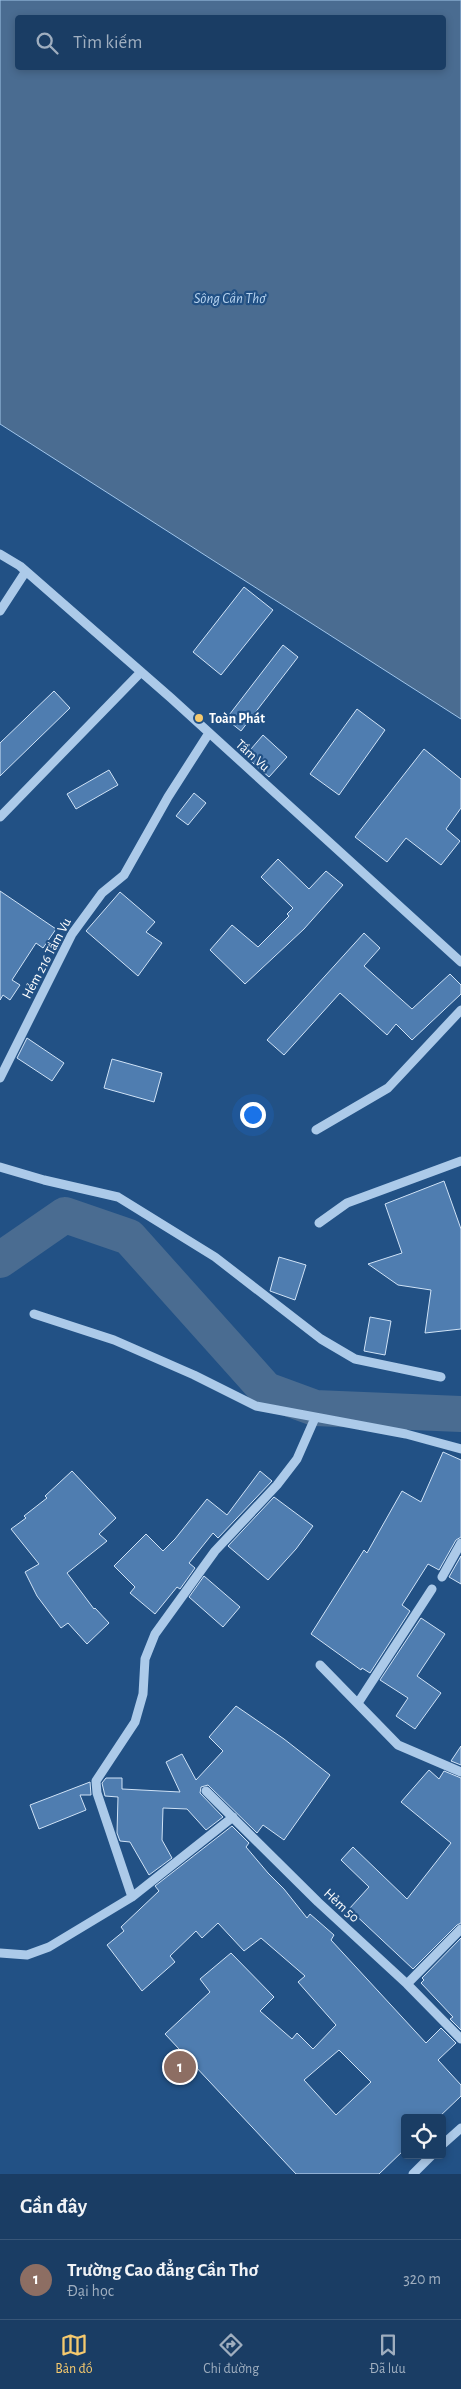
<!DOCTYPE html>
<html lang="vi">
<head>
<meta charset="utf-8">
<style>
	body { margin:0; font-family:"Alegreya Sans",sans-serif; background:#27486d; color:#f1f3f6 }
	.controls { position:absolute; right:15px; bottom:15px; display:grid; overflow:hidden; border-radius:5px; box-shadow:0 2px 8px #0003 }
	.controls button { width:45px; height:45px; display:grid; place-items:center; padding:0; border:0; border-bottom:1px solid #385678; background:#1a3d64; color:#f1f3f6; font:25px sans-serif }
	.you { position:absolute; left:252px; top:1114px; width:18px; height:18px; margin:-12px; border:4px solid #fff; border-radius:50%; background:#1a73e8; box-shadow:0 0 0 8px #1a73e833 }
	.badge { display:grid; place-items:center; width:32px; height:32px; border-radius:50%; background:#f5c96e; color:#fff; font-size:16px; font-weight:700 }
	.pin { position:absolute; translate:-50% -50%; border:2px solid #fff; box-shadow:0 1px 5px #0006 }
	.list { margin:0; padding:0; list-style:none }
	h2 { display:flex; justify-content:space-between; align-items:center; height:65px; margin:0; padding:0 20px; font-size:21px }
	h2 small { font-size:16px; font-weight:400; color:#9faebf }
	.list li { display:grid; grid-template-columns:32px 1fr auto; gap:15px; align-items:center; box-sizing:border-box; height:80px; padding:0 20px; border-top:1px solid #385678 }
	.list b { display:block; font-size:19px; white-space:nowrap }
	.list p { margin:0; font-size:16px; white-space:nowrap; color:#9faebf }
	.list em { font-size:16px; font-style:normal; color:#9faebf }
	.icon { flex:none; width:28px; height:28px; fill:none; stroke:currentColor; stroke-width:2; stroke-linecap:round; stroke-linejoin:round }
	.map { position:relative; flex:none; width:461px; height:2174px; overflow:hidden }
	.search { position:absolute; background:#1a3d64; box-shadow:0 2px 8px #0003; left:15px; right:15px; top:15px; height:55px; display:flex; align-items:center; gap:12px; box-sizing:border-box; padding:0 18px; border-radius:5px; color:#9faebf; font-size:19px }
	.sheet { height:145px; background:#1a3d64 }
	nav { display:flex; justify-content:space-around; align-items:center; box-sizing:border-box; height:70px; border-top:1px solid #385678; background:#1a3d64; font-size:14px; color:#9faebf }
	nav a { display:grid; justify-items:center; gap:2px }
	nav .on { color:#f5c96e }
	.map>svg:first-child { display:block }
	.water { fill:#4a6c91; stroke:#a0c5ea; fill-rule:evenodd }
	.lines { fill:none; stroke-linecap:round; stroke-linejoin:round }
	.river { stroke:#4a6c91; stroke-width:36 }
	.building { fill:#4f7db0; stroke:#d0e3f7; fill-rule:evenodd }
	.minor { stroke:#accae9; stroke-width:9 }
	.poi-dot { fill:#f5c96e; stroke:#225185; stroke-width:2 }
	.labels { text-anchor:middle; stroke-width:4.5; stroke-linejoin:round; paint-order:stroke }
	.poi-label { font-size:14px; font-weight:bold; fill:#fff; stroke:#225185; text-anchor:start }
	.street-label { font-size:14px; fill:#fff; stroke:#225185 }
	.water-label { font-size:15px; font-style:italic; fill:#b8d4f0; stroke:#225185 }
</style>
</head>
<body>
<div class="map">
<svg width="461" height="2174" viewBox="0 0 461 2174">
	<rect width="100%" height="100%" fill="#225185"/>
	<path class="water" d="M0 0H461V719L0 424ZM18 18H444V68H18Z"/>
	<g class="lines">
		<path class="river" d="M0 1260 65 1215 129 1237 266 1390 315 1408 461 1414"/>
	</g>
	<path class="building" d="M244 587 273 610 221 675 193 652Z
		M283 645 298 657 241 731 226 719Z
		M54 691 70 708 0 776V743Z
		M357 709 385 730 339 795 310 774Z
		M263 735 287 757 269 777 245 756Z
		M424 749 461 779V808L446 829 460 841 441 865 406 838 387 862 355 837Z
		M109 770 118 785 76 809 67 794Z
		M194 793 206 803 188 825 176 816Z
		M278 859 309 889 326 871 343 885 304 929 245 984 210 950 232 925 258 947 289 916 287 914 293 908 261 877Z
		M0 891 56 929 43 948 36 943 12 980 20 985 10 1000 3 995 0 1000Z
		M120 892 155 922 146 932 162 943 138 976 86 931Z
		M364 933 380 948 364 966 412 1009 450 974 461 985V994L412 1040 396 1024 387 1035 340 993 284 1055 267 1040Z
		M27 1038 64 1063 52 1081 17 1058Z
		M112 1059 162 1073 154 1102 104 1088Z
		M444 1181 461 1229V1329L425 1333 431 1290 398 1285 368 1264 402 1253 385 1204Z
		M279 1257 306 1265 295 1300 270 1291Z
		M370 1317 391 1321 385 1355 364 1351Z
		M443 1452 461 1460V1537L456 1540 439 1570 428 1564 402 1605 410 1611 370 1673 362 1668 361 1670 311 1634 364 1550 367 1553 402 1491 421 1502Z
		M72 1471 116 1518 99 1534 107 1541 67 1573 94 1609 95 1608 109 1623 87 1644 68 1623 61 1628 37 1596 25 1572 39 1564 11 1529 26 1518 24 1516 47 1498 45 1496Z
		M260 1471 272 1481 218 1538 213 1533 189 1563 195 1568 180 1589 177 1587 155 1614 130 1593 135 1587 114 1566 146 1534 163 1551 175 1539 207 1499 227 1515Z
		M274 1497 313 1526 296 1549 268 1580 228 1546Z
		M461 1556V1584L449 1577Z
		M204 1576 240 1607 223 1627 189 1597Z
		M421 1618 445 1634 417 1676 441 1693 415 1729 396 1716 408 1698 380 1680Z
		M236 1706 284 1739 330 1775 284 1840 263 1825 257 1833 208 1785 201 1787 200 1793 223 1817 206 1830 187 1809 163 1808 162 1840 172 1858 149 1875 130 1842 120 1841 117 1833 118 1797 105 1796 102 1783 106 1778H122V1789L180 1792 166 1762 182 1754 196 1780 223 1751 209 1737Z
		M461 1746V1765L451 1761Z
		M429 1770 439 1779 444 1771 461 1778V1923L457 1925 413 1969 349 1909 369 1887 341 1860 353 1847 407 1899 451 1843 401 1802Z
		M90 1782 91 1795H80L86 1810 39 1829 30 1805Z
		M232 1826 249 1843 246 1847 268 1873 284 1889 307 1918 310 1914 334 1935 331 1940 426 2043 441 2028 456 2043 438 2060 461 2085V2096L438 2118H405V2149L379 2174H296L165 2034 210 1992 200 1979 231 1953 274 1997 260 2011 292 2039 297 2033 313 2049 336 2025 298 1982 305 1976 261 1938 244 1951 218 1923 202 1938 196 1931 170 1956 175 1962 142 1991 107 1945 124 1931 121 1927 159 1891 155 1886ZM339 2050 371 2082 336 2115 304 2080Z
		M461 1938V2030L450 2019 453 2017 421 1983 424 1980 422 1978Z"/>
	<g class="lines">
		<path class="minor" d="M0 554 20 566 171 698 461 962
			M0 611 26 571
			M0 817 141 672
			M0 1078 72 934 102 893 124 875 168 797 209 733
			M316 1130 388 1088 461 1010
			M0 1167 44 1180 118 1197 215 1257 321 1339 355 1359 441 1377
			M319 1223 347 1203 461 1161
			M34 1314 114 1340 194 1375 256 1406 406 1434 461 1449
			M442 1577 461 1543
			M320 1665 398 1745 461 1772
			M358 1703 432 1589
			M206 1791 318 1902 407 1984 461 2039
			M132 1897 97 1793 96 1781 135 1722 143 1694 145 1659 155 1634 215 1551 277 1485 297 1459 315 1418
			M0 1953 27 1955 49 1947 132 1897 233 1817
			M407 1984 461 1929
			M442 2145 461 2128
			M413 2174 432 2155"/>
	</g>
	<circle class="poi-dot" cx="199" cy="718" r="5"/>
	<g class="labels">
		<g class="poi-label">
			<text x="209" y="723">Toàn Phát</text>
		</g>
		<g class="street-label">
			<text transform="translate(253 755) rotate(42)" y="5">Tầm Vu</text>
			<text transform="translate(46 958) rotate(-62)" y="5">Hẻm 216 Tầm Vu</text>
			<text transform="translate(342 1905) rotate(43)" y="5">Hẻm 50</text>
		</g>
		<g class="water-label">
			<text x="230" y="303">Sông Cần Thơ</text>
		</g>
	</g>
</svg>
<div class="controls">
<button><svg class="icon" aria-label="locate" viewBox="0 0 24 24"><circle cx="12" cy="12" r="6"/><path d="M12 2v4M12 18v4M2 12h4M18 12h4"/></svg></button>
</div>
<div class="you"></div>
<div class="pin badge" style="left:180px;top:2067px;background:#8d6e63">1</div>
<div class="search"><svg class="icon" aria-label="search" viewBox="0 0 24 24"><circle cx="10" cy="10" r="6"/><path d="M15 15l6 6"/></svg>Tìm kiếm</div>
</div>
<section class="sheet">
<h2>Gần đây<small></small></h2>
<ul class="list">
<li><span class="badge" style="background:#8d6e63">1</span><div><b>Trường Cao đẳng Cần Thơ</b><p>Đại học</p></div><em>320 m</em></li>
</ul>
</section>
<nav>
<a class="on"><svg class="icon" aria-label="map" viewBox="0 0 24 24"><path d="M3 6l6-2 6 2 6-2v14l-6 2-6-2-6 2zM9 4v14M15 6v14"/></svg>Bản đồ</a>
<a><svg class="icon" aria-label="directions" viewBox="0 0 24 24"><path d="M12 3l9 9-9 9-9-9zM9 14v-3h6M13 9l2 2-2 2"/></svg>Chỉ đường</a>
<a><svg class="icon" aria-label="saved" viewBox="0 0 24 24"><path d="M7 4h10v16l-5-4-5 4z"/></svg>Đã lưu</a>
</nav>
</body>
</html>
